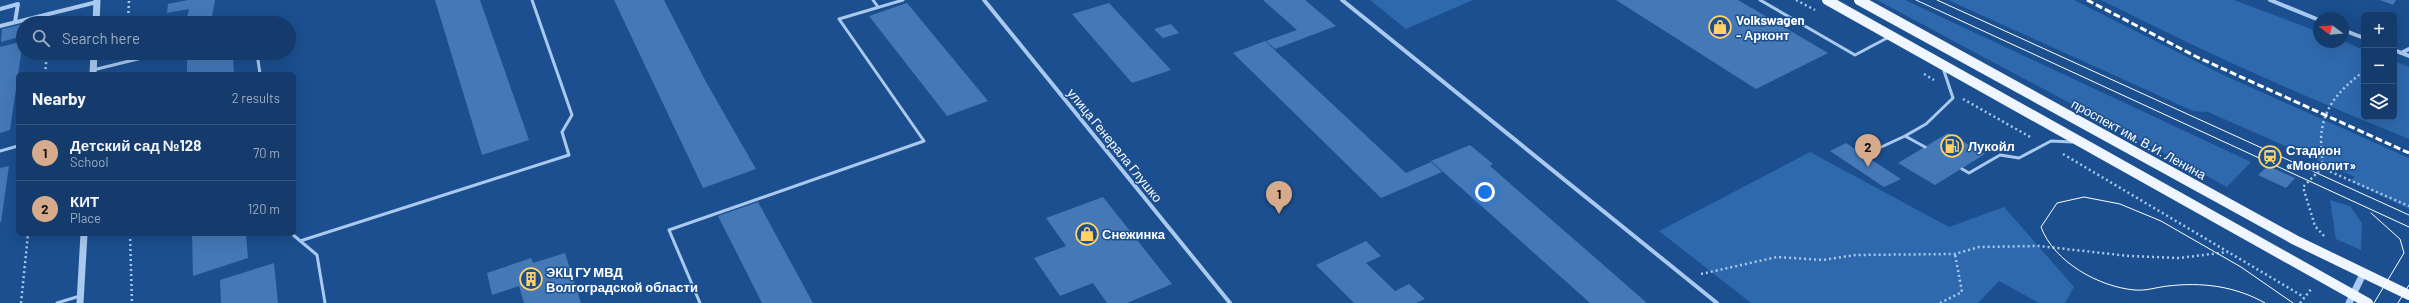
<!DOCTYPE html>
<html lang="en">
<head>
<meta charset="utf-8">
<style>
	body { margin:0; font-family:Barlow,sans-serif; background:#1d4271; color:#f1f3f6 }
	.controls { position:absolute; right:12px; top:12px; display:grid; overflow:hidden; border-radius:6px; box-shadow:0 4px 16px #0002 }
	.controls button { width:36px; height:36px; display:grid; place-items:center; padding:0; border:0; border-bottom:1px solid #33557e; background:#143b6b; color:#f1f3f6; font:20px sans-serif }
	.compass { position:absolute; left:2313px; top:12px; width:36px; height:36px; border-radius:50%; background:#143b6b; box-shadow:0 4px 16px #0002; rotate:286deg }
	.you { position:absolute; left:1485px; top:192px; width:14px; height:14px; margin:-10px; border:3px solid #fff; border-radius:50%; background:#1a73e8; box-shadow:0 0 0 6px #1a73e833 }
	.badge { display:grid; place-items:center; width:26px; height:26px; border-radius:50%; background:#d6ab8b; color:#111; font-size:13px; font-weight:700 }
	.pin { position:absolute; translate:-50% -33px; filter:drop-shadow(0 1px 2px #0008) }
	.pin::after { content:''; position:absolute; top:21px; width:14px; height:12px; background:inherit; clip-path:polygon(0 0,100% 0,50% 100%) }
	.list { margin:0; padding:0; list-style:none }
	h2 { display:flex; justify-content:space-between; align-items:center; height:52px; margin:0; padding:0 16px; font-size:17px }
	h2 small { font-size:13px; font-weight:400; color:#9dadc1 }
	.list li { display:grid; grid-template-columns:26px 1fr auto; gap:12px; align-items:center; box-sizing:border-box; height:56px; padding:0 16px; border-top:1px solid #33557e }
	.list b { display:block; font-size:15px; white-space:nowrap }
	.list p { margin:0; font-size:13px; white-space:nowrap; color:#9dadc1 }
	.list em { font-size:13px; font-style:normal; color:#9dadc1 }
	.icon { flex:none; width:22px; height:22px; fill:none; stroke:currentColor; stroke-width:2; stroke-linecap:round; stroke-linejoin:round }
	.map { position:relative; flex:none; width:2409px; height:303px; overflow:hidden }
	.search { position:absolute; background:#143b6b; box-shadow:0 4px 16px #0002; left:16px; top:16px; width:280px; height:44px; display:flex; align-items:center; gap:10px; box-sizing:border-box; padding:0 14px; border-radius:22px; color:#9dadc1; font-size:15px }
	.panel { position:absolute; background:#143b6b; box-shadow:0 4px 16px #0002; left:16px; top:72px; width:280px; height:164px; border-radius:6px }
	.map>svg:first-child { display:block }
	.green { fill:#2e69ad }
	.building { fill:#4478b7 }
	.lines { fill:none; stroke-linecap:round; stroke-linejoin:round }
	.path { stroke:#a9c9ee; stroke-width:2.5; stroke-dasharray:2 3; stroke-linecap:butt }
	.service { stroke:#a9c9ee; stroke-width:3 }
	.minor { stroke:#a9c9ee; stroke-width:4 }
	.tertiary { stroke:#a9c9ee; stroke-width:7 }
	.primary { stroke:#f0f6ff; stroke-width:10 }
	.tram { stroke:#fff; stroke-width:1 }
	.rail { stroke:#fff; stroke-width:3; stroke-dasharray:7 3; stroke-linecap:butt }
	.labels { text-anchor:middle; stroke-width:3; stroke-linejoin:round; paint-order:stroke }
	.poi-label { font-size:13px; font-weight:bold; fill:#fff; stroke:#1b4f8f; text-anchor:start }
	.street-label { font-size:13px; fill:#fff; stroke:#1b4f8f }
</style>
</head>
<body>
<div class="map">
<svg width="2409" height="303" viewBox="0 0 2409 303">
	<rect width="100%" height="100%" fill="#1b4f8f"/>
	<path class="green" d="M1370 0H1473L1406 29Z
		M1877 0H1905L2251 162 2227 187Z
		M1948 0H2074L2221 74 2409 158V209L2350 181 2355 177 2208 112 2193 111Z
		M2101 0H2234L2319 32V42L2343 41 2364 50V117H2394V61L2409 67V139C2304 97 2202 51 2101 0Z
		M1810 152 1949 227 2004 207 2074 287 2065 303H2039L1999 281 1978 303H1751L1659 231Z
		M2330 200 2350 206 2362 223 2361 250 2336 239Z"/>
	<path class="building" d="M188 0H215L211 23H186L189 9 167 13 168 4Z
		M435 0H480L529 140 482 155Z
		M614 0H664L706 82 756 169 703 188Z
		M1263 0H1305L1336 26 1275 49 1266 41 1297 30Z
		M1616 0H1738L1828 53 1756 89Z
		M2380 0H2396L2393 5Z
		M907 3 988 101 947 116 869 16Z
		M1109 3 1171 70 1132 83 1072 14Z
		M23 24V36L1 42 2 29Z
		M1171 24 1179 33 1163 38 1154 29Z
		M23 41 10 130 0 133V47Z
		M1265 41 1406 173 1431 162 1442 172 1381 198 1233 53Z
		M198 53H233L234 74H187V56Z
		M1948 133 1985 154 1935 185 1898 163Z
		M1846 143 1901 179 1884 187 1830 151Z
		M1470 145 1493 164 1490 166 1647 303H1590L1431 161Z
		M9 166 1 222H0V168Z
		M2268 166 2295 178 2286 188 2258 175Z
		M1103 197 1172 284 1127 303H1107L1093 283 1060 296 1034 258 1066 246 1046 218Z
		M758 202 813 303H762L718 216Z
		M192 234H246L248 258 193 276Z
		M1366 241 1381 256 1366 263 1395 291 1409 284 1425 299 1416 303H1354L1316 265Z
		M565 253 581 303H524L519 286 492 295 487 273 531 258 533 263Z
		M274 263 278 303H221L220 280Z"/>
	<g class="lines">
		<path class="path" d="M1796 0 1815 10
			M128 23 129 0
			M45 74 47 53
			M1924 74 1934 80
			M1963 99 2032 138
			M2063 154 2304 297
			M2322 168C2323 158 2321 149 2321 140 2322 107 2340 90 2364 71
			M130 234 132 303
			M2324 236 2315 226 2303 187 2322 168 2409 206
			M1701 274 1777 257 1823 260 1856 255 1955 254 1979 247 2039 246 2129 256 2179 258 2228 252
			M21 303 28 234
			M1940 303 1962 292 1955 254
			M2300 303 2312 288"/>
		<path class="service" d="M873 0 878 7
			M1760 0 1855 55 1889 37
			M257 53 260 74
			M93 70 162 53
			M1925 147 1905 136 1926 124 1953 98 1943 68
			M0 151 18 146
			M1864 155 1905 136
			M1962 169 1969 173 2000 155 2019 158 2051 141 2072 142
			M292 234 317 255 325 303
			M300 241 569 155 562 132 572 115 532 0
			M57 303 80 296
			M700 303 669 230 924 141 839 19 903 0"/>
		<path class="minor" d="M984 0 1230 303
			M1342 0 1717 303
			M2270 0 2319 20
			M0 9 18 4 15 22
			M0 26 97 2
			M2343 30 2364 38
			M2394 50 2409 56
			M2401 53 2409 49"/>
		<path class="tertiary" d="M96 23 97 0
			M93 74 94 53
			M80 303 84 234
			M2349 303 2363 274"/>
		<path class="primary" d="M1827 0 2368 303
			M1859 0 2295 240 2409 295"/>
		<path class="tram" d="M1916 0 2409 227
			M1937 0 2409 215
			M2371 213 2400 239 2404 253 2374 303
			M2265 303C2235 286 2202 282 2168 286 2157 287 2147 291 2135 290 2099 287 2054 262 2041 227L2057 203 2084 197 2120 204 2161 221 2241 267 2293 303
			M2398 303 2409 285"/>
		<path class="rail" d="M2087 0 2197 57 2409 153"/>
	</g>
	<defs>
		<g id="shop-ring" transform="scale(1.15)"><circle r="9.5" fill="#1b4f8f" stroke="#ffd166" stroke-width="1.5"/><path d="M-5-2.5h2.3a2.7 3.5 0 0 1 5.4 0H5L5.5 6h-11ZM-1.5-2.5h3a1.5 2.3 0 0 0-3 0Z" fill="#ffd166"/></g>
		<g id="fuel-ring" transform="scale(1.15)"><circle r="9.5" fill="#1b4f8f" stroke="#ffd166" stroke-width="1.5"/><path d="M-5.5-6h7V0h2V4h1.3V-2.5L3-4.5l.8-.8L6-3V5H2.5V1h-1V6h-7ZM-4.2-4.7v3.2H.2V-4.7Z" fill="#ffd166"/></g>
		<g id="station-ring" transform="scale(1.15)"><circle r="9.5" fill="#1b4f8f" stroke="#ffd166" stroke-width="1.5"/><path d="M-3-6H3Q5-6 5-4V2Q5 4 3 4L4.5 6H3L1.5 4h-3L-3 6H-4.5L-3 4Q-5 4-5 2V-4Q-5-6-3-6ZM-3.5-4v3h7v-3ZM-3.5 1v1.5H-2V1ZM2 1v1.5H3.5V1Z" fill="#ffd166"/></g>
		<g id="building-ring" transform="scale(1.15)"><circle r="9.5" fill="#1b4f8f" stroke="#ffd166" stroke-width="1.5"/><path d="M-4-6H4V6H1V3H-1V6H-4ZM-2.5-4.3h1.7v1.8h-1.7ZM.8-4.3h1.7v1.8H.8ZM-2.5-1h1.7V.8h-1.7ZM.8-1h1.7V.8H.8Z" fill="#ffd166"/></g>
	</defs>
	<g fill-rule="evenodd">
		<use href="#shop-ring" x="1720" y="27"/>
		<use href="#fuel-ring" x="1952" y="146"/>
		<use href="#station-ring" x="2270" y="157"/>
		<use href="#shop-ring" x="1087" y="234"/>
		<use href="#building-ring" x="531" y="279"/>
	</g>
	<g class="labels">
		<g class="poi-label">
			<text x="1736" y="25">Volkswagen<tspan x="1736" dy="15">- Арконт</tspan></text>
			<text x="1968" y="151">Лукойл</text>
			<text x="2286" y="155">Стадион<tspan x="2286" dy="15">«Монолит»</tspan></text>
			<text x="1102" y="239">Снежинка</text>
			<text x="546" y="277">ЭКЦ ГУ МВД<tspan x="546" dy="15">Волгоградской области</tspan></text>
		</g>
		<g class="street-label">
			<text transform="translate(2139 139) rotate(29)" y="5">проспект им. В.И. Ленина</text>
			<text transform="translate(1115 145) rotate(51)" y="5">улица Генерала Глушко</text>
		</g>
	</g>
</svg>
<div class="controls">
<button>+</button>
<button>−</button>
<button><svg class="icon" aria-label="layers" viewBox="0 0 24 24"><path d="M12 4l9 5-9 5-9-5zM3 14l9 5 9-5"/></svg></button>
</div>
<svg class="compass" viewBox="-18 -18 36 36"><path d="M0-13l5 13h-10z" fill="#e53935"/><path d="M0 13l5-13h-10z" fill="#9dadc1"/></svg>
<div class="you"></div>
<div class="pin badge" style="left:1279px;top:214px">1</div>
<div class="pin badge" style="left:1868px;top:167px">2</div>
<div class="search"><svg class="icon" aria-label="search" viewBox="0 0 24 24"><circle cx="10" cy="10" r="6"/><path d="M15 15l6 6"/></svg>Search here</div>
<section class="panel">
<h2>Nearby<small>2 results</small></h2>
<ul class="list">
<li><span class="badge">1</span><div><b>Детский сад №128</b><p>School</p></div><em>70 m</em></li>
<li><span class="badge">2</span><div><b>КИТ</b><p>Place</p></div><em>120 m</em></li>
</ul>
</section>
</div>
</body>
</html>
